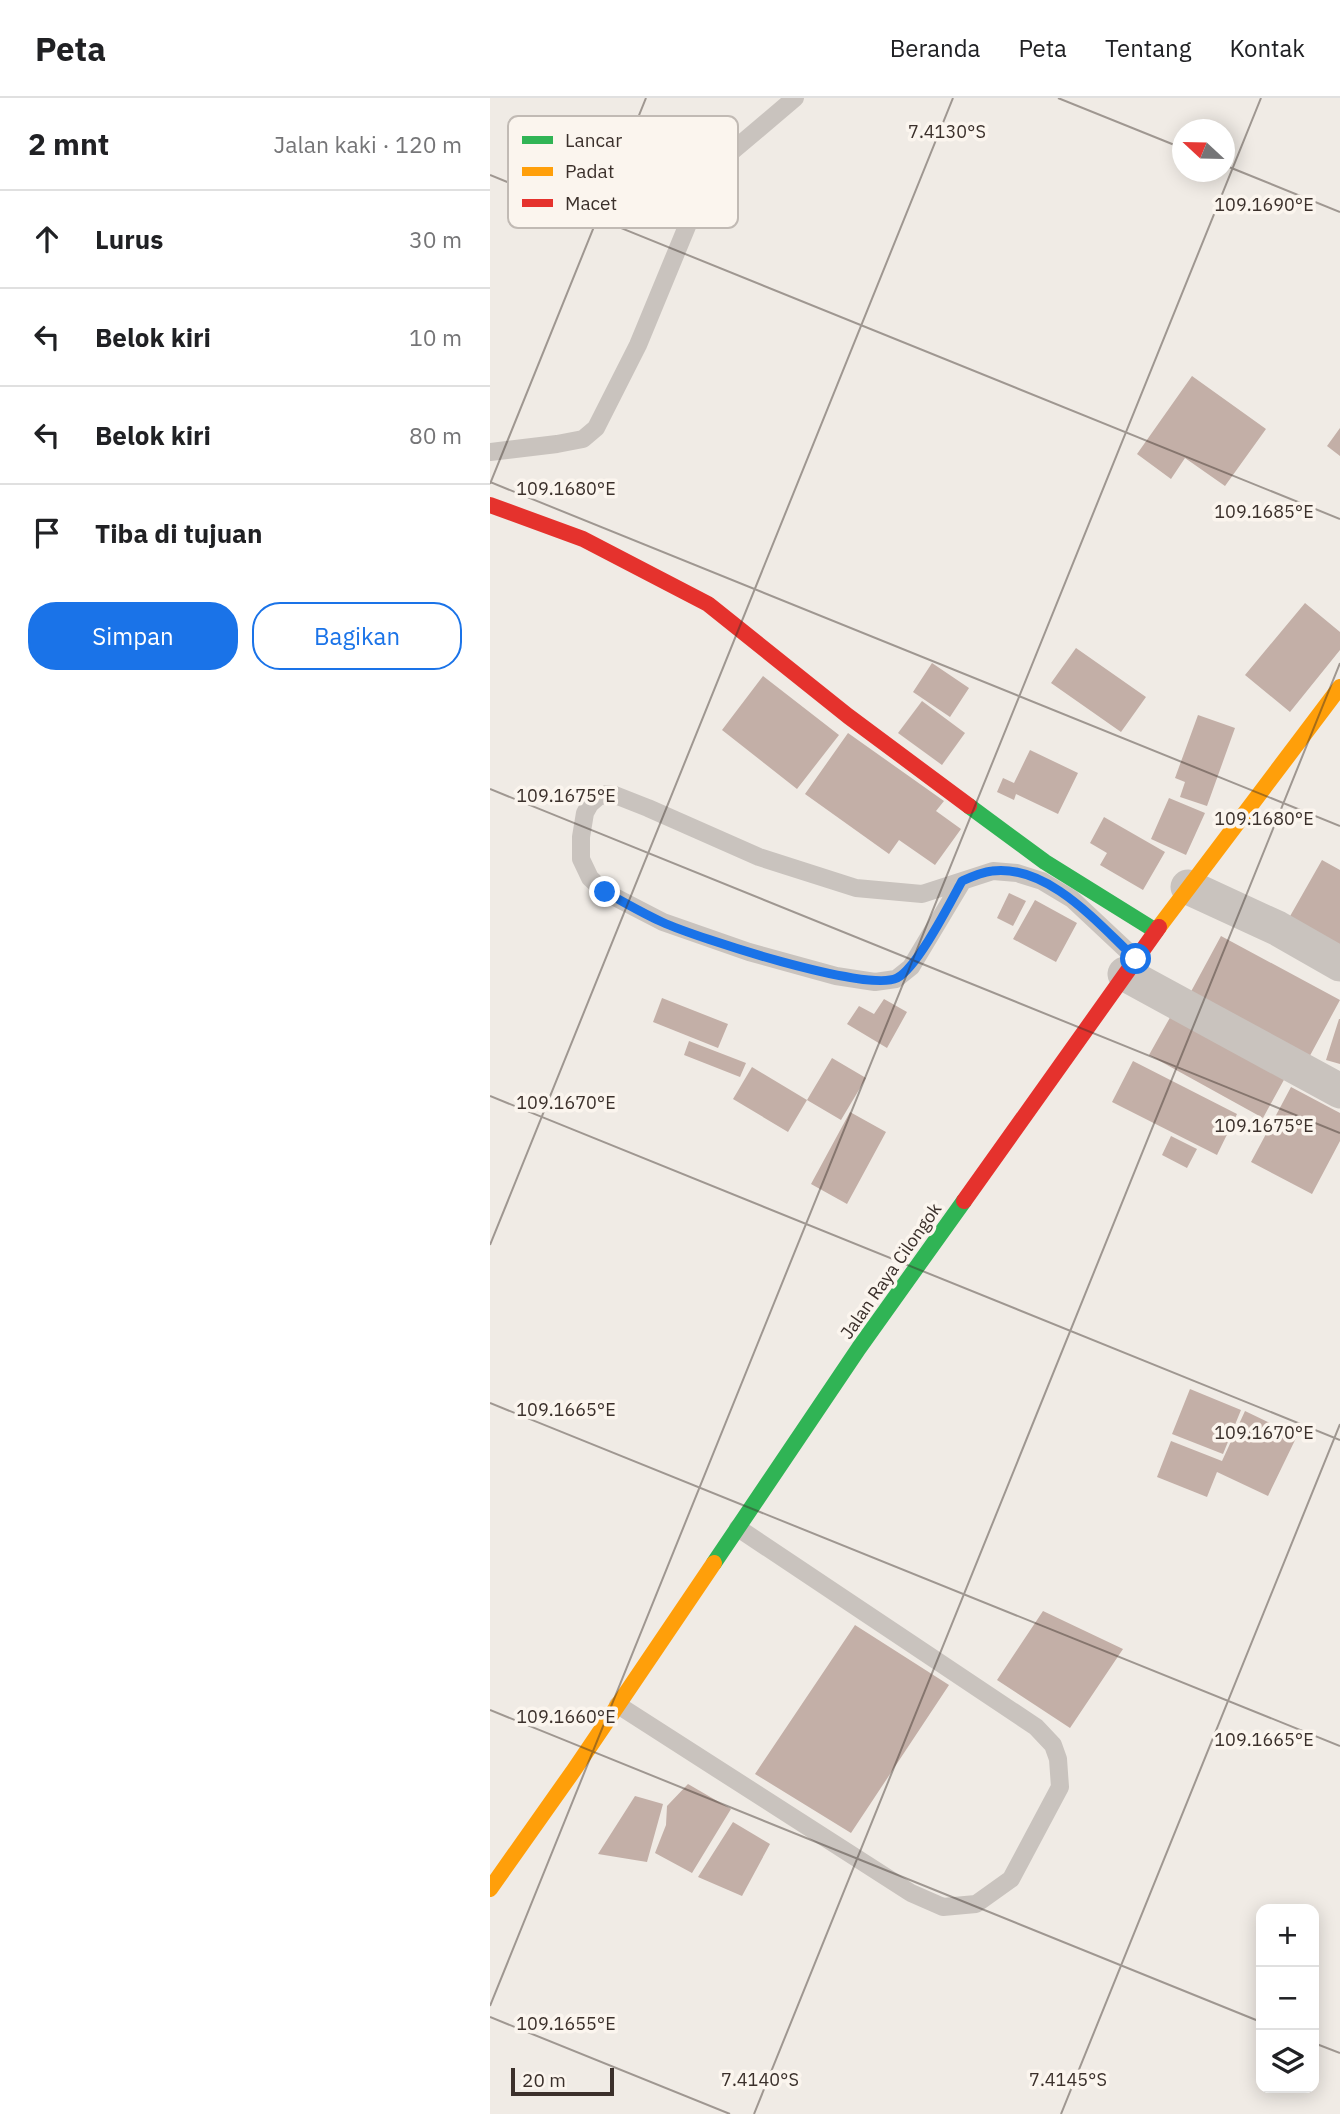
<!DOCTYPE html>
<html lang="id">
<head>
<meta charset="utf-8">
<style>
	body { margin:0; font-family:"IBM Plex Sans",sans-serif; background:#f2f2f2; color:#202124 }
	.controls { position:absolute; right:21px; bottom:21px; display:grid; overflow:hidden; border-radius:14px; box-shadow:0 4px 18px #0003 }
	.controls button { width:63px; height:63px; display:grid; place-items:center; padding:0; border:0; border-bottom:2px solid #e0e0e0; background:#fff; color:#202124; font:35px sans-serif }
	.compass { position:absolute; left:682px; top:21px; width:63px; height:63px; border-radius:50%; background:#fff; box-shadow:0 4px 18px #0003; rotate:292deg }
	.scale { position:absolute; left:21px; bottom:18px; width:103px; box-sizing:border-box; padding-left:7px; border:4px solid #3b302b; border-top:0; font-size:19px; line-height:24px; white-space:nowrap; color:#3b302b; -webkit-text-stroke:5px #fbf5ee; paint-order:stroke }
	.stop { position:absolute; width:21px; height:21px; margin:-16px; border:5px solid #1a73e8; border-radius:50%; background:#fff }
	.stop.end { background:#1a73e8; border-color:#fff; box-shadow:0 2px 7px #0008 }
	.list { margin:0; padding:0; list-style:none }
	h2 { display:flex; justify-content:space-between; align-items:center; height:91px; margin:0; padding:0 28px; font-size:30px }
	h2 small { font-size:23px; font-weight:400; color:#757577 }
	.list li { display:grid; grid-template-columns:46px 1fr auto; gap:21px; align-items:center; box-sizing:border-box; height:98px; padding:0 28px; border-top:2px solid #e0e0e0 }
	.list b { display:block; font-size:26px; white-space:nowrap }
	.list em { font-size:23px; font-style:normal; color:#757577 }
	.actions { display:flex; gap:14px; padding:21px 28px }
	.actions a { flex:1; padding:16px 0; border:2px solid #1a73e8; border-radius:28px; text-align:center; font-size:24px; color:#1a73e8 }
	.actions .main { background:#1a73e8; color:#fff }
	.icon { flex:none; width:38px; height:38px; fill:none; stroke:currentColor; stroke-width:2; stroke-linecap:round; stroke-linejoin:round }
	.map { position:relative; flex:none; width:850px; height:2016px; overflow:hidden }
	header { display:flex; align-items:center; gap:42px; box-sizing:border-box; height:98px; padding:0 35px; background:#fff; border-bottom:2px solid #e0e0e0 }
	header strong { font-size:33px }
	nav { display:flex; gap:38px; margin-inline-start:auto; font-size:24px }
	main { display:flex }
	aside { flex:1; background:#fff }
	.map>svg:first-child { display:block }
	.building { fill:#c3afa7 }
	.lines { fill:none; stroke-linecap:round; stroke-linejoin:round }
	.lane { stroke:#c9c3be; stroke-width:18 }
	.street { stroke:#c9c3be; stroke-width:35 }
	.fast { stroke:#30b455; stroke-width:16 }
	.slow { stroke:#ff9f0a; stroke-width:16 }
	.jam { stroke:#e5322d; stroke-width:16 }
	.route { stroke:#1a73e8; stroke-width:9 }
	.ticks { fill:none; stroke:#3b302b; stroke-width:2; stroke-opacity:0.45 }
	.labels { text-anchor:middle; stroke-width:7; stroke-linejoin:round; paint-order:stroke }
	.street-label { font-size:18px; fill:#3b302b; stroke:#fbf5ee }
	.key { fill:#fbf5ee; stroke:#c1bab4; stroke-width:2 }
	.key-label { font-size:19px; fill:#3b302b }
	.ticks-label { font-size:18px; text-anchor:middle; fill:#3b302b; stroke:#fbf5ee; stroke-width:7; stroke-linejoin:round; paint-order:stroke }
</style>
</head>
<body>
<header>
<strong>Peta</strong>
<nav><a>Beranda</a><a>Peta</a><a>Tentang</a><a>Kontak</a></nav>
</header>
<main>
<aside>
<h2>2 mnt<small>Jalan kaki · 120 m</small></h2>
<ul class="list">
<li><svg class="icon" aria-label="ahead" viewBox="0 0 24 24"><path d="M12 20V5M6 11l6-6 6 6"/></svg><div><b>Lurus</b></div><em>30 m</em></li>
<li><svg class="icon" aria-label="left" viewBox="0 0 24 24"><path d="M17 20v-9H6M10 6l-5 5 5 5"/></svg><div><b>Belok kiri</b></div><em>10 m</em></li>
<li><svg class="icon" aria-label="left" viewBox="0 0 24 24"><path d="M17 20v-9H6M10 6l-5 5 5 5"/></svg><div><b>Belok kiri</b></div><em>80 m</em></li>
<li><svg class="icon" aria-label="arrive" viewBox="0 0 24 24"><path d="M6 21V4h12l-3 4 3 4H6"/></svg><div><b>Tiba di tujuan</b></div></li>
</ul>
<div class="actions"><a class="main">Simpan</a><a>Bagikan</a></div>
</aside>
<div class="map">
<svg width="850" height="2016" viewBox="0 0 850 2016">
	<rect width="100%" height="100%" fill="#f0ebe5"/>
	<path class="building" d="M702 278 776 331 735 388 695 360 681 381 647 356Z
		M850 330V358L837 348Z
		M815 505 850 534V552L800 614 755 577Z
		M586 550 656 599 631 634 561 585Z
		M442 565 479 590 460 619 423 594Z
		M273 578 349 637 307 691 232 632Z
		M432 603 475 635 452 667 408 635Z
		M708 617 745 630 717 708 690 699 695 684 685 680Z
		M358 635 454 703 446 713 471 731 445 767 409 742 399 756 315 696Z
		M540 652 588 675 568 716 526 696 524 702 507 694 513 680 524 685Z
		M679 700 715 715 696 757 661 741Z
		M614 719 675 754 653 792 610 767 617 755 600 745Z
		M832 762 850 772V851L795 827Z
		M519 795 536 803 523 828 507 820Z
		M545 802 587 825 566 864 523 841Z
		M731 838 850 902 816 965 697 901Z
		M172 900 238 926 228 950 163 924Z
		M394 901 417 914 397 950 357 926 369 908 384 916Z
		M687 907 801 969 773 1020 659 957Z
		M849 921H850V966L836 962Z
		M199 943 256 965 250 979 194 957Z
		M342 960 376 980 351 1022 317 1002Z
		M643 963 747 1016 727 1057 622 1004Z
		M262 969 317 1002 298 1034 243 1001Z
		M801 989 850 1015V1043L822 1096 761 1064Z
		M360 1014 396 1034 357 1106 321 1086Z
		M681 1038 707 1051 697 1070 672 1057Z
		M700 1291 751 1312 733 1356 682 1336Z
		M755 1313 807 1338 778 1398 727 1374 717 1399 667 1379 681 1343 732 1363Z
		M553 1513 633 1551 580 1630 507 1582Z
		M365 1527 459 1587 361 1735 265 1676Z
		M198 1686 241 1711 202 1775 165 1755 176 1727 177 1708Z
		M145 1698 173 1706 157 1764 108 1756Z
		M243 1724 280 1746 252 1798 208 1779Z"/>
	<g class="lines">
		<path class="lane" d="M0 354 67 346 93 341 106 330 148 247 200 121 221 78 240 55 305 0
			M472 784 421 869 406 881 385 884 346 878 259 854 173 824 115 794 100 780 91 761V739L95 715 100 706 108 699 117 696 125 697 158 710 269 759 366 790 432 796 503 773 527 775 552 783 582 801 646 861
			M128 1607 421 1795 453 1809 486 1806 521 1781 570 1689 568 1661 563 1647 546 1629 248 1430"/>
		<path class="street" d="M698 789 787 830 850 866
			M635 876 850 993"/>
		<path class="fast" d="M479 708 555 764 666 833
			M224 1465 369 1250 474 1103"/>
		<path class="slow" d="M669 829 850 589
			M0 1791 84 1672 224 1465"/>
		<path class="jam" d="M0 407 93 441 218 506 358 618 479 708
			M474 1103 669 829"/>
	</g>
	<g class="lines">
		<path class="route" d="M115 794C134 804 152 815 172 824 207 840 377 895 407 880 427 870 460 805 472 783 481 779 492 774 502 773 559 766 609 827 646 861"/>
	</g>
	<path class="ticks" d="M568 0 692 50M734 67 850 114M0 77 850 421M0 384 850 728M0 386 156 0M0 691 850 1035M0 998 850 1342M0 1147 463 0M0 1305 850 1648M0 1612 771 1924M0 1908 771 0M0 1919 240 2016M824 1945 850 1955M264 2016 850 565M571 2016 850 1326"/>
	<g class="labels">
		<g class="street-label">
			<text transform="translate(401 1173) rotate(-55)" y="6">Jalan Raya Cilongok</text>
		</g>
	</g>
	<rect x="18" y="18" width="230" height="112" rx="10" class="key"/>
	<rect x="32" y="38" width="31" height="8" fill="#30b455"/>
	<rect x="32" y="69" width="31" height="9" fill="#ff9f0a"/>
	<rect x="32" y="101" width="31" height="8" fill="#e5322d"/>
	<g class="key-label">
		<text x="75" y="49">Lancar</text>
		<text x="75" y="80">Padat</text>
		<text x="75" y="112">Macet</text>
	</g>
	<g class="ticks-label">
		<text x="457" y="40">7.4130°S</text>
		<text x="774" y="113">109.1690°E</text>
		<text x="76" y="397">109.1680°E</text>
		<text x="774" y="420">109.1685°E</text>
		<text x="76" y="704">109.1675°E</text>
		<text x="774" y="727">109.1680°E</text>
		<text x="76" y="1011">109.1670°E</text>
		<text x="774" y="1034">109.1675°E</text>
		<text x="76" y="1318">109.1665°E</text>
		<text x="774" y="1341">109.1670°E</text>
		<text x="76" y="1625">109.1660°E</text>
		<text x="774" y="1648">109.1665°E</text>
		<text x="76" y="1932">109.1655°E</text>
		<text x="270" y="1988">7.4140°S</text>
		<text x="578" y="1988">7.4145°S</text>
	</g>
</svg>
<div class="controls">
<button>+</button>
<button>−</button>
<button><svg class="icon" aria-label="layers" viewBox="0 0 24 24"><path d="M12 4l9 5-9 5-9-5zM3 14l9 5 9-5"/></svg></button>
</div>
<svg class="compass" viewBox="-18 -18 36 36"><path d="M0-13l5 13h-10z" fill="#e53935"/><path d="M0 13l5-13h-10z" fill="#757577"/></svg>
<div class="scale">20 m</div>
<div class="stop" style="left:646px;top:861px"></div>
<div class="stop end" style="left:115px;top:794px"></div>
</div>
</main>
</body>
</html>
